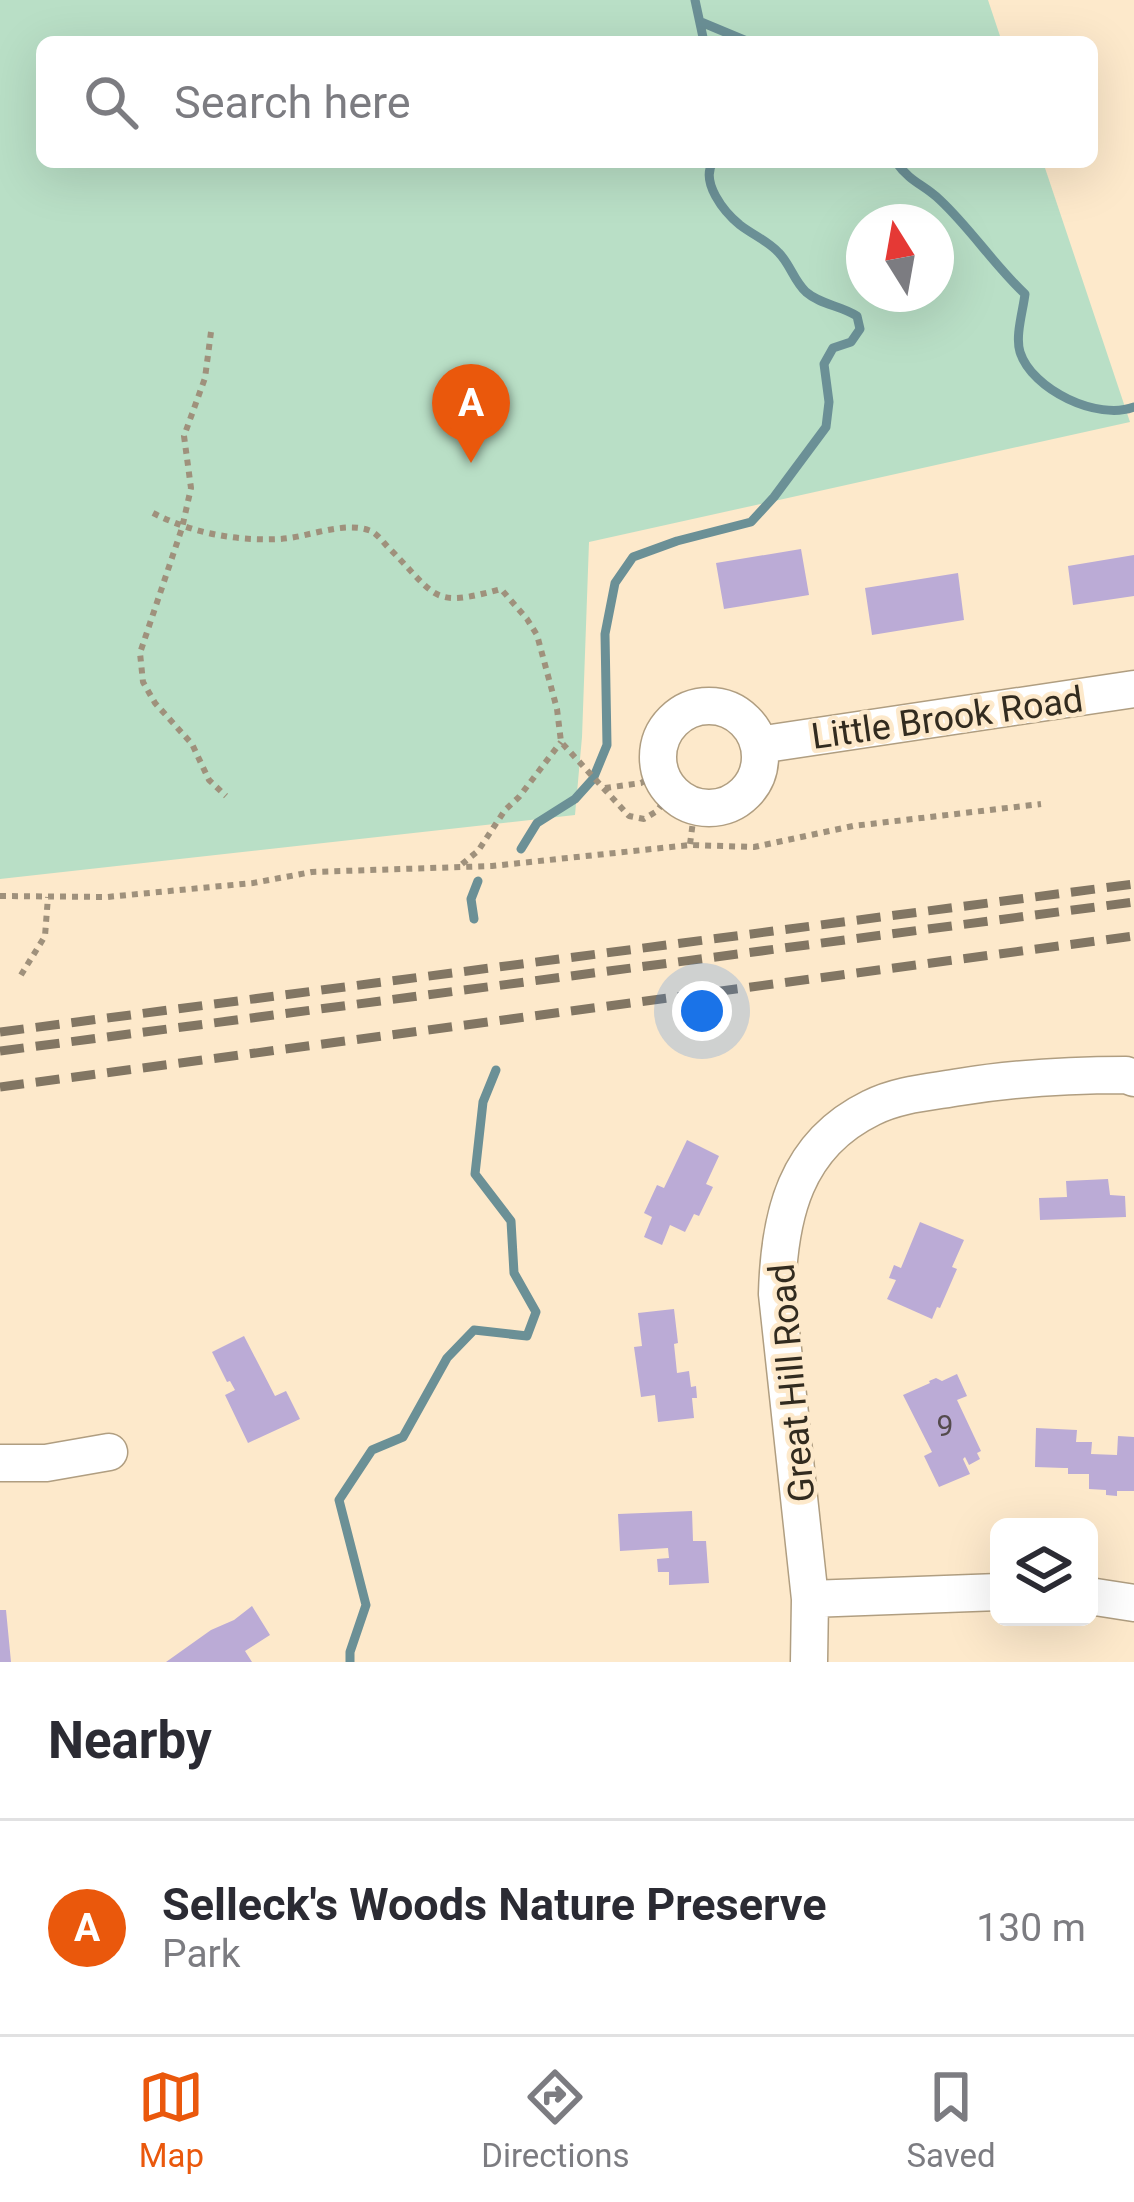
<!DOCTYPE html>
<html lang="en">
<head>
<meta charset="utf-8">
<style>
	body { margin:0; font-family:Roboto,sans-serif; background:#f7f7f7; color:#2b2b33 }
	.controls { position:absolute; right:36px; bottom:36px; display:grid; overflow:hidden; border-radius:18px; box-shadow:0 12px 48px #0002 }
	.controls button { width:108px; height:108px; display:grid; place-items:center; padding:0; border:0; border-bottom:3px solid #e1e1e2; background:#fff; color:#2b2b33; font:60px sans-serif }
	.compass { position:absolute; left:846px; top:204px; width:108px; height:108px; border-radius:50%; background:#fff; box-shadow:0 12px 48px #0002; rotate:349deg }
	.you { position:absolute; left:702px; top:1011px; width:42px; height:42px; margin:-30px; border:9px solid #fff; border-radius:50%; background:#1a73e8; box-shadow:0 0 0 18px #1a73e833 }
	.badge { display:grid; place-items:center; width:78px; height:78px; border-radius:50%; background:#ea580c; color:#fff; font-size:39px; font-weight:700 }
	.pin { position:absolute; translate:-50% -99px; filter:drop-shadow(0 3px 6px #0008) }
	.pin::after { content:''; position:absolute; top:63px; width:42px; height:36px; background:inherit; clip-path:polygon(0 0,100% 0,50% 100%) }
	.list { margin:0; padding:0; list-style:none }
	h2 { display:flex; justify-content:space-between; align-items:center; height:156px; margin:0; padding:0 48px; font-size:51px }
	h2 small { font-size:39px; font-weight:400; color:#7c7c81 }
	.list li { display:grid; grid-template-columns:78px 1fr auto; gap:36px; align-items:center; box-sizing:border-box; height:216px; padding:0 48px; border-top:3px solid #e1e1e2 }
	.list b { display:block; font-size:45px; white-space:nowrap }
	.list p { margin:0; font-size:39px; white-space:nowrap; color:#7c7c81 }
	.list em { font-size:39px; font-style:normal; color:#7c7c81 }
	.icon { flex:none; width:66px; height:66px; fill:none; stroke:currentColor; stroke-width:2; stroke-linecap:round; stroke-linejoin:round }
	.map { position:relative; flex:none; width:1134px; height:1662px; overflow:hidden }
	.search { position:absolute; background:#fff; box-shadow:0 12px 48px #0002; left:36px; right:36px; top:36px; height:132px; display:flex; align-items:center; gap:30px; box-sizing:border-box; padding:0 42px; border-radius:18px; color:#7c7c81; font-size:45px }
	.sheet { height:372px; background:#fff }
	nav { display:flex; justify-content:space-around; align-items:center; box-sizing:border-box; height:168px; border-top:3px solid #e1e1e2; background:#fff; font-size:33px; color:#7c7c81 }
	nav a { display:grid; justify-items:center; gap:6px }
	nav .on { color:#ea580c }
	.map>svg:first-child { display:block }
	.green { fill:#b9dfc6; fill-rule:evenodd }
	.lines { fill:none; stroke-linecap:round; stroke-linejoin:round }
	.stream { stroke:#6b9096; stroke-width:9 }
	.building { fill:#bbabd6 }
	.street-casing { stroke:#b09e81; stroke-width:39 }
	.path { stroke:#9f917c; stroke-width:6; stroke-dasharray:6 6; stroke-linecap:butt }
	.street { stroke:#fff; stroke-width:36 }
	.rail { stroke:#827663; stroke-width:9; stroke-dasharray:24 12; stroke-linecap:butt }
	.labels { text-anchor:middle; stroke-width:9; stroke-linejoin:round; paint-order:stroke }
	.number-label { font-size:30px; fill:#544b4d }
	.street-label { font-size:36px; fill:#322b1f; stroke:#fde9cb }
</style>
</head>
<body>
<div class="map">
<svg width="1134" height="1662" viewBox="0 0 1134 1662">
	<rect width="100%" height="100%" fill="#fde9cb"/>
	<path class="green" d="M0 0H988L1002 42H42V162H1043L1130 422 589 542 582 737 575 815 0 879ZM864 222H936V294H864Z"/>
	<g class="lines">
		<path class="stream" d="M695 0 704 42
			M701 22 749 42
			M896 162C912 184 922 183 940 200 971 229 994 265 1025 294 1023 311 1015 336 1020 352 1032 390 1098 421 1134 407
			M521 849 537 823 575 799 593 779 607 745 605 634 615 583 633 557 677 541 751 522 774 497 826 427 829 402 824 364 833 348 851 342 860 329 857 316C840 305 821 305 806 292 794 281 790 264 779 253 768 241 753 235 740 225 724 212 700 182 713 162
			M474 919 471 899 478 881
			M350 1662V1652L366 1605 339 1500 372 1450 403 1437 447 1358 474 1330 527 1336 536 1312 514 1273 511 1221 475 1174 483 1102 496 1070"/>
	</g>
	<path class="building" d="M801 549 809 595 724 609 716 563Z
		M1134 555V596L1073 605 1068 566Z
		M958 573 964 620 872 635 865 588Z
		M687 1140 719 1156 706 1184 713 1187 699 1216 694 1214 685 1232 670 1225 662 1245 644 1237 652 1217 644 1213 657 1185 664 1188Z
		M1108 1179 1110 1195 1125 1196 1126 1217 1040 1220 1039 1198 1067 1197 1066 1181Z
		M920 1222 964 1240 952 1267 957 1269 940 1308 937 1307 932 1319 887 1299 896 1280 889 1278 894 1265 901 1268Z
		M674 1309 678 1343 674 1344 677 1373 689 1371 691 1387 696 1386 697 1398H692L694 1418 658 1422 655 1395 641 1397 634 1347 642 1346 638 1313Z
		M244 1336 275 1396 286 1391 300 1419 248 1443 225 1395 235 1390 230 1381 227 1382 212 1352Z
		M957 1374 967 1396 957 1400 981 1451 977 1453 980 1459 969 1465 965 1457 963 1459 970 1474 939 1487 924 1456 932 1452 903 1395 930 1383 929 1381 936 1378 942 1381Z
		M1036 1428 1077 1430 1076 1442H1092L1091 1454 1117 1455 1118 1436 1134 1437V1491H1117V1496L1106 1495V1490L1089 1489V1474H1068V1468H1064L1035 1467Z
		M692 1511 693 1541H706L709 1583 669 1585V1572H658L657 1559 669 1558 668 1548 620 1551 618 1514Z
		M252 1606 270 1635 245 1651 252 1662H166L211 1630 234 1620Z
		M0 1610H6L11 1662H0Z"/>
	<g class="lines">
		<g class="street-casing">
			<path id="street" d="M658 757a51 51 0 1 1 102 0a51 51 0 1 1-102 0Z
				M759 745 1134 689
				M0 1463H46L109 1452
				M999 1592 810 1599 777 1294C779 1216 795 1145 871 1108 898 1094 931 1092 960 1087 1015 1078 1070 1075 1126 1075L1134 1078
				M1089 1596 1134 1603
				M809 1662 810 1599"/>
		</g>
		<path class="path" d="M211 332 205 378 184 436 191 488 182 528 140 653 143 682 155 703 192 744 209 780 226 796
			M153 513C192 533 235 541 279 539 307 538 344 520 371 531 378 534 385 545 391 550 438 598 432 608 501 589L527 619 537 635 557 709 561 742 629 816 644 819 657 811 671 792
			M605 788 641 783 660 772
			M690 844 695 806
			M462 864 478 851 505 810 519 797 561 742
			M0 896 107 897 253 883 312 872 492 866 690 845 754 847 853 826 1041 804
			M21 975 45 936 48 897"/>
		<use href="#street" class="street"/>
		<path class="rail" d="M0 1032 1134 884
			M0 1051 1134 902
			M0 1087 1134 936"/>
	</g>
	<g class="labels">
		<g class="number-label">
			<text x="945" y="1436">9</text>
		</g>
		<g class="street-label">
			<text transform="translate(947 717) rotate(-8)" y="13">Little Brook Road</text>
			<text transform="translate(791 1383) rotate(-95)" y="13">Great Hill Road</text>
		</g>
	</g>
</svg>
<div class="controls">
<button><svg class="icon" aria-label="layers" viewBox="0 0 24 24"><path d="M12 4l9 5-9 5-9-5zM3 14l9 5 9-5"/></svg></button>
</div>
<svg class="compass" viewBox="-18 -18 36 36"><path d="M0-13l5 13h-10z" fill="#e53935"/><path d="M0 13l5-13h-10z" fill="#7c7c81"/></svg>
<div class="you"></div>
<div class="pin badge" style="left:471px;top:463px">A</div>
<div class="search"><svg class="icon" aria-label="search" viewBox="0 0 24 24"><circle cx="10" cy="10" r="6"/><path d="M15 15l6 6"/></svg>Search here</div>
</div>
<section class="sheet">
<h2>Nearby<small></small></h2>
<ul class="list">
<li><span class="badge">A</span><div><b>Selleck's Woods Nature Preserve</b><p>Park</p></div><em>130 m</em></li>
</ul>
</section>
<nav>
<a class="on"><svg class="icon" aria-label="map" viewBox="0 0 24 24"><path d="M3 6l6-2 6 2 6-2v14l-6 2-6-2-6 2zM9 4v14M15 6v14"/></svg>Map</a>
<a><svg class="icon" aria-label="directions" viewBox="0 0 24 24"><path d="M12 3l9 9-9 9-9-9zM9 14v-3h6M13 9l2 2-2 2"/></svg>Directions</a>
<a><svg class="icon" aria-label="saved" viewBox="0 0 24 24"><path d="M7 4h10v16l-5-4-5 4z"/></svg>Saved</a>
</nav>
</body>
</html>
